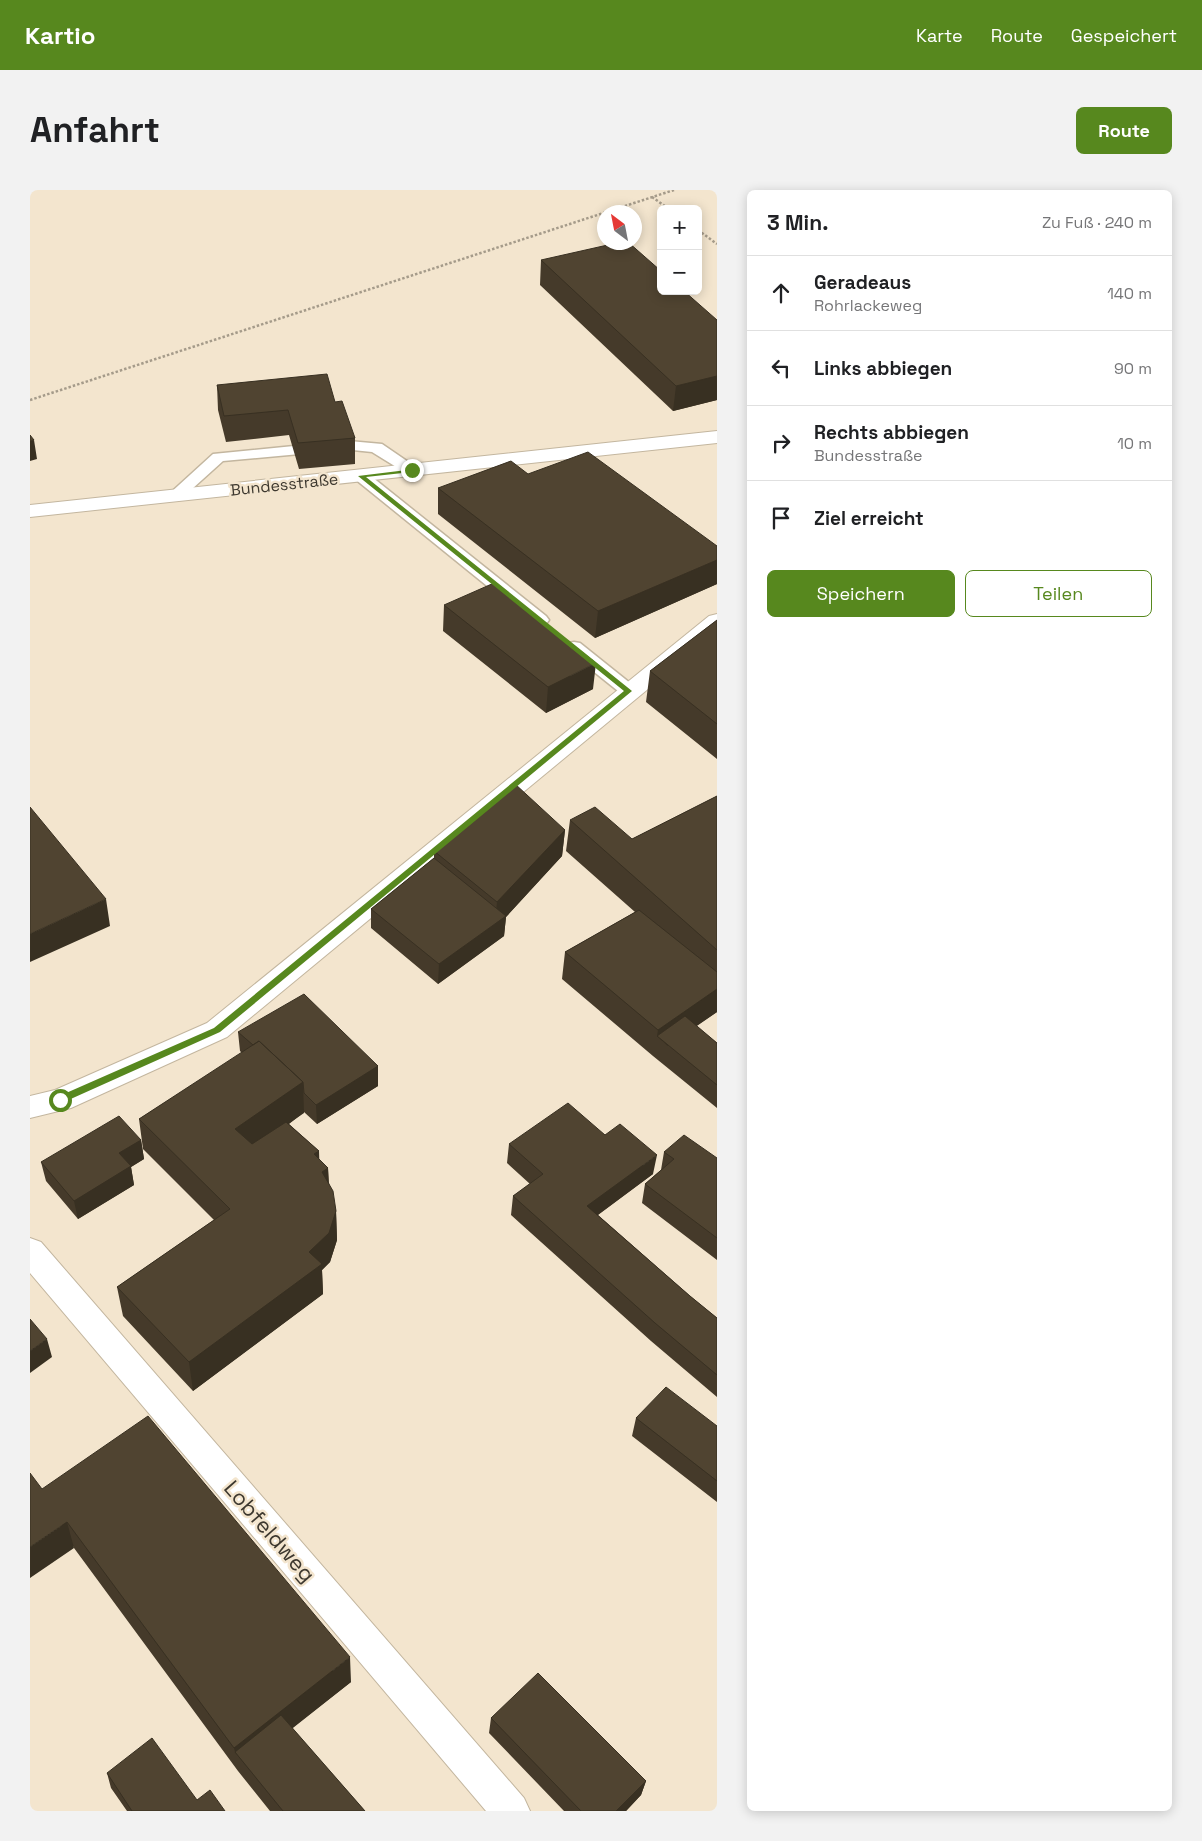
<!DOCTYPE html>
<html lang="de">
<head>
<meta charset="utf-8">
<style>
	body { margin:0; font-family:"Space Grotesk",sans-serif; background:#f2f2f2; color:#202124 }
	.controls { position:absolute; right:15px; top:15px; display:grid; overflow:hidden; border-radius:8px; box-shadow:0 2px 12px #0003 }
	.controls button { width:45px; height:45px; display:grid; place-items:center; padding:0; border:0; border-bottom:1px solid #e0e0e0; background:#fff; color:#202124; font:25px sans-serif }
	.compass { position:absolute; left:567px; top:15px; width:45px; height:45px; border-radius:50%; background:#fff; box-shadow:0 2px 12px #0003; rotate:328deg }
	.stop { position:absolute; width:15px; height:15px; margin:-11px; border:4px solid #57881e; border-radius:50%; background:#fff }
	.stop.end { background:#57881e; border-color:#fff; box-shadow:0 1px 5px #0008 }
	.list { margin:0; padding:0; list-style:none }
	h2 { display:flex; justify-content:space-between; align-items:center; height:65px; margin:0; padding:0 20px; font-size:21px }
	h2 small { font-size:16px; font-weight:400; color:#757577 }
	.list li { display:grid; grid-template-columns:32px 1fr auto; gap:15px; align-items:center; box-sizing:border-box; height:75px; padding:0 20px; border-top:1px solid #e0e0e0 }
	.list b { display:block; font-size:19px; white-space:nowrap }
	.list p { margin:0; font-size:16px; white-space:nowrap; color:#757577 }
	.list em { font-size:16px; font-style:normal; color:#757577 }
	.actions { display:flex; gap:10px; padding:15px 20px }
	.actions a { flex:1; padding:11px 0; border:1px solid #57881e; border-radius:8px; text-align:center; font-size:18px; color:#57881e }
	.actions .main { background:#57881e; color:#fff }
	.icon { flex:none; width:28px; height:28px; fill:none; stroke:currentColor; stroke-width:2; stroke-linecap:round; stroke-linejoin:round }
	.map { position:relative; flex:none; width:687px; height:1621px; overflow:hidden; border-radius:8px }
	header { display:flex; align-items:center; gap:30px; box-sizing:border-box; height:70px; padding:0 25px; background:#57881e; color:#fff }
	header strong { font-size:24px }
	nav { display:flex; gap:28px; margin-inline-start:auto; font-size:18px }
	.intro { display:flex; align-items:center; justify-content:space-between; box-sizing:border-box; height:120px; padding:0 30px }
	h1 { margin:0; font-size:35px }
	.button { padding:12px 22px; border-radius:8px; background:#57881e; color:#fff; font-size:18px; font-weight:700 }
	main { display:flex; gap:30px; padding:0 30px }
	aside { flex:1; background:#fff; border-radius:8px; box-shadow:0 2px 12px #0003 }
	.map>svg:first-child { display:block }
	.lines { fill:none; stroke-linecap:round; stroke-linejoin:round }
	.lane-casing { stroke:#c3b69f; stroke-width:3 }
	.street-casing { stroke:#c3b69f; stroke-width:2 }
	.primary-casing { stroke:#c3b69f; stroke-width:2 }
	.path { stroke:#a59b8a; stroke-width:2.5; stroke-dasharray:2.5 2; stroke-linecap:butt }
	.lane { fill:#fff; fill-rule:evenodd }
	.street { fill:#fff; fill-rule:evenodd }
	.primary { fill:#fff; fill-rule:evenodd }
	.wall { fill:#453a2a }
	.shaded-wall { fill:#383022 }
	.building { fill:#504431; stroke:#383022 }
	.route { fill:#57881e }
	.labels { text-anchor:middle; stroke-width:5; stroke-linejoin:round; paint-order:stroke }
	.far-street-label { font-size:16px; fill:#3d382f; stroke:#f3e5ce }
	.near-street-label { font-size:22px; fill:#3d382f; stroke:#f3e5ce }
</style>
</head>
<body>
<header>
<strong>Kartio</strong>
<nav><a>Karte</a><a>Route</a><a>Gespeichert</a></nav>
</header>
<div class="intro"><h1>Anfahrt</h1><a class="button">Route</a></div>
<main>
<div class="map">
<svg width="687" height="1621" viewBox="0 0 687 1621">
	<rect width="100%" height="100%" fill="#f3e5ce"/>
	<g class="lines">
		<g class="lane-casing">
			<path id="lane" d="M319 251 352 254 390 280 388 283H376L342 262 313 259 311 256 313 253Z
				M264 256 270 258 272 261 270 264 193 271 152 308H140L138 305 183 264Z
				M331 281 337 283 516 426 519 430 516 434 510 435 504 434 325 289 323 286 325 283Z
				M544 452 550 453 605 497 608 501 605 505 599 507 593 505 538 461 535 457 538 453Z"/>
		</g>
		<g class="street-casing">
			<path id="street" d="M687 424V442L197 847 41 918 0 928V906L25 900 177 833 679 426Z
				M0 1048 11 1052 494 1608 500 1621H456L0 1083Z"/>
		</g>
		<g class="primary-casing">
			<path id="primary" d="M687 241V253L0 327V315Z"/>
		</g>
		<path class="path" d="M622 7 639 19
			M668 40 687 54
			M0 210 644 0"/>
		<use href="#lane" class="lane"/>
		<use href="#street" class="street"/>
		<use href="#primary" class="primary"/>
	</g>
	<path class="wall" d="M511 70 687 130V210L643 221 510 95Z
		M187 195 305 212 325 248V274L269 279 259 245 196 252 188 220Z
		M498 284 687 356V394L565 448 408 324V298Z
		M414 415 563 499 516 523 413 441Z
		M687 430V569L616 512 620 481Z
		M687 606V822L666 836 687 853V918L623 866 532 789 535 762 605 722 536 661 540 630 602 649Z
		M535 640 532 666 476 727 474 746 408 794 341 738V719L404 668V661Z
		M208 842 348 876V896L287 934 274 922 259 934 289 961V970L298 978 299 993 306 1021 307 1050 300 1072 292 1080 293 1104 163 1201 93 1126 87 1097 184 1030 113 959 109 929 212 863 210 861Z
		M575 945 623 984 568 1025 660 1106 687 1128V1207L621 1151 481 1025 483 1006 500 994 477 973 479 954Z
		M111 950 114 969 101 977 104 995 48 1029 16 991 11 972Z
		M634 962 687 968V1070L612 1013 615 994 631 980Z
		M606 1228 687 1236V1312L602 1246Z
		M12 1299 321 1492 262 1538 335 1621H240L208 1581 44 1358Z
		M461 1528 616 1591 611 1605 596 1621H534L459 1543Z
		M77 1583 167 1610 195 1621H97L81 1598Z"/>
	<path class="shaded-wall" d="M687 186V210L643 221 646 196Z
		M4 250 7 269 0 271V251Z
		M687 370V394L565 448 568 421Z
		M566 473 563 499 516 523 518 497Z
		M535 640 532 666 476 727 474 746 408 794 409 774 465 734 467 712Z
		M76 709 80 736 0 772V744Z
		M687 799V822L638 856 627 846 628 840Z
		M348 876V896L287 934 286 915Z
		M273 892 274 923 208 969 205 939Z
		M111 950 114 969 101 977 104 995 48 1029 44 1011 89 963Z
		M289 961 290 991 284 964Z
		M627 965 623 984 554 1035 557 1016Z
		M298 978 299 1008 292 982Z
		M306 1021 307 1050 300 1072 292 1080 293 1104 163 1201 159 1172Z
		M17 1149 22 1167 0 1183V1161Z
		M37 1332 44 1358 0 1388V1357Z
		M320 1467 321 1492 216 1575 205 1562 204 1558Z
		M616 1591 611 1605 596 1621H586Z"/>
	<path class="building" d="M591 52H598L631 81V101H654L687 130V186L646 196 511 70Z
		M297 184 305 212 312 211 325 248 268 253 258 220 194 226 187 195Z
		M0 245 4 250 0 251Z
		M558 262 687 356V370L568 421 408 298 481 271 498 284Z
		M464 393 566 473 518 497 414 415Z
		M687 430V534L620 481Z
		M484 593 535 640 467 712 404 661Z
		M687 606V760L540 630 565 617 602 649Z
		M0 617 76 709 0 744Z
		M404 668 476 726 409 774 341 719Z
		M609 720 687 782V799L628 840 535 762Z
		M274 804 348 876 286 915 274 903 273 892 229 851 223 855 208 842Z
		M655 826 687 853V895L627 846Z
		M229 851 273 892 205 939 222 954 256 932 289 961 284 964 298 978 292 982 303 1001 306 1021 299 1043 279 1062 292 1074 159 1172 87 1097 200 1019 109 929Z
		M538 913 575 945 590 934 627 965 557 1016 660 1106 687 1128V1185L625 1133 483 1006 513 984 479 954Z
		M89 926 111 950 89 963 101 976 44 1011 11 972Z
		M654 945 687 968V1048L615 994 644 969 634 962Z
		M0 1129 17 1149 0 1161Z
		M636 1197 687 1236V1291L606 1228Z
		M118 1226 320 1467 204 1558 37 1332 0 1357V1283L12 1299Z
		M508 1483 616 1591 586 1621H551L461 1528Z
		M251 1525 335 1621H253L205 1562Z
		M122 1548 167 1610 180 1600 195 1621H102L77 1583Z"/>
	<path class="route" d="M385 279 382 282 336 287 602 501 190 842 34 912H27V907L184 838 594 501 328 286Z"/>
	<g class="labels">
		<g class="far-street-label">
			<text transform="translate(254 294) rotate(-6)" y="6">Bundesstraße</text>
		</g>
		<g class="near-street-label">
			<text transform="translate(240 1341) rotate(49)" y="8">Lobfeldweg</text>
		</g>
	</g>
</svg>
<div class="controls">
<button>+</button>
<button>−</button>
</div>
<svg class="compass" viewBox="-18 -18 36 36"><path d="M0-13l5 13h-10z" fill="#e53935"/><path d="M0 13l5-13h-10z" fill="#757577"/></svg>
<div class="stop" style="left:30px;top:910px"></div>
<div class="stop end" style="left:382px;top:280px"></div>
</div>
<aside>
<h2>3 Min.<small>Zu Fuß · 240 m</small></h2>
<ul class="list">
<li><svg class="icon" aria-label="ahead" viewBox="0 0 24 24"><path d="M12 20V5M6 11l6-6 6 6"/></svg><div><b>Geradeaus</b><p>Rohrlackeweg</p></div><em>140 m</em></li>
<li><svg class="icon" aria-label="left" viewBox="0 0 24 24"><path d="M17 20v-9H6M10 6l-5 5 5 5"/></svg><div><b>Links abbiegen</b></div><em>90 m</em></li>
<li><svg class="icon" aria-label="right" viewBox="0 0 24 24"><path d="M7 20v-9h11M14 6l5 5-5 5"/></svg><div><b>Rechts abbiegen</b><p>Bundesstraße</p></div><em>10 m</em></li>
<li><svg class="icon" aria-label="arrive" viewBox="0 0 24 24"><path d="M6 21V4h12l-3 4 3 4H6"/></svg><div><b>Ziel erreicht</b></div></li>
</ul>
<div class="actions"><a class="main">Speichern</a><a>Teilen</a></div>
</aside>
</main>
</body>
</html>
